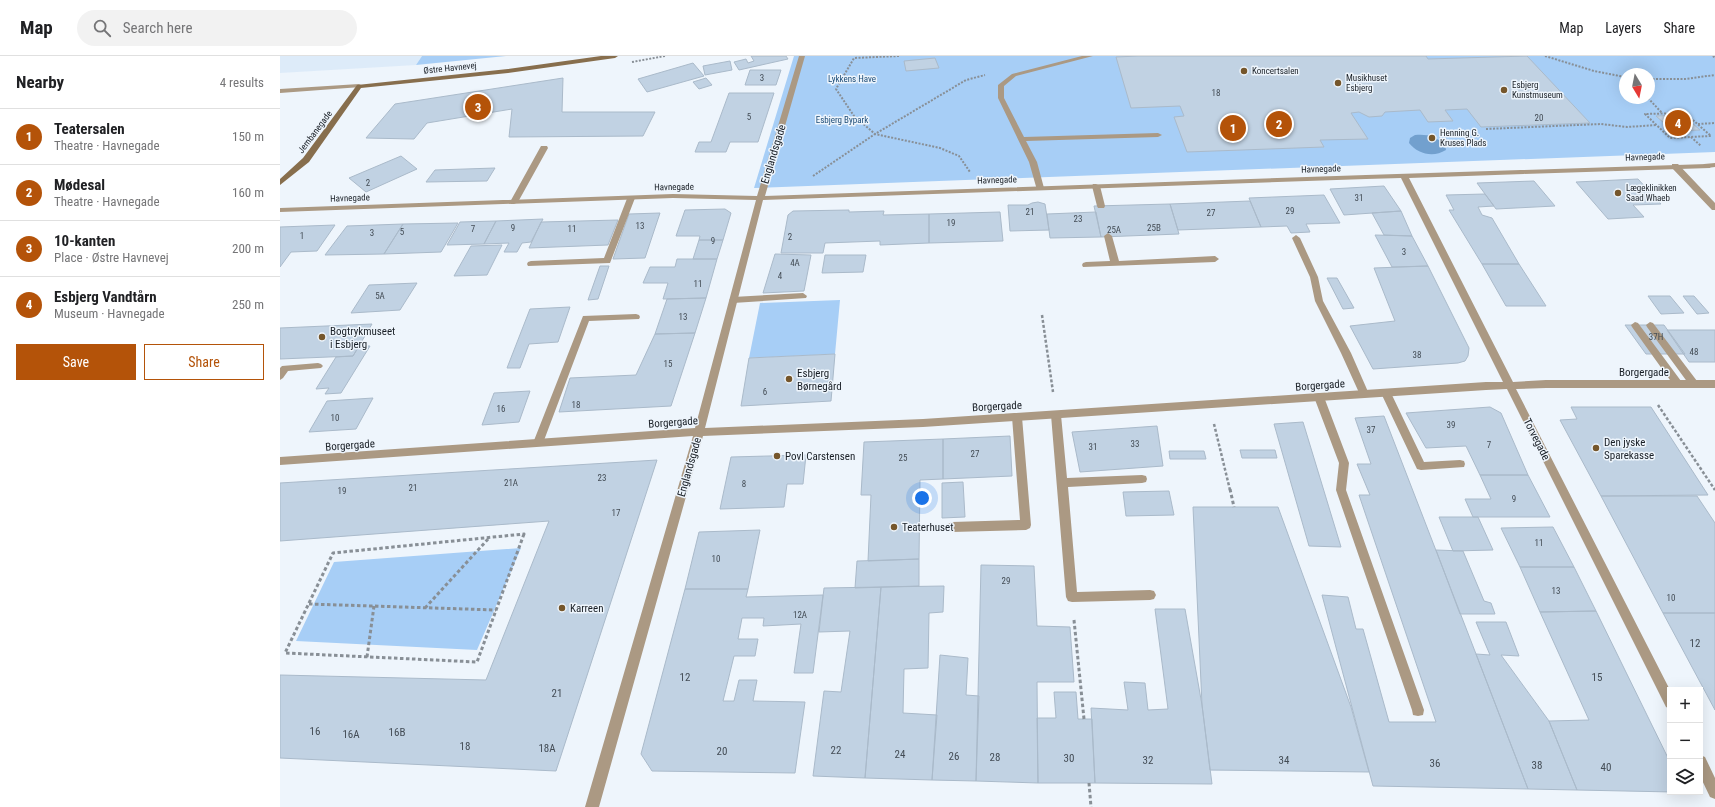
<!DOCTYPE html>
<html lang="en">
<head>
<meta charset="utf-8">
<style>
	body { margin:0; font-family:"Roboto Condensed",sans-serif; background:#f2f2f2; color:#202124 }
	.controls { position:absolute; right:12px; bottom:12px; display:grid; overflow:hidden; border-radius:0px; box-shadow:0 4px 16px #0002 }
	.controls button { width:36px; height:36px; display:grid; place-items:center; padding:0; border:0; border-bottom:1px solid #e0e0e0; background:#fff; color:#202124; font:20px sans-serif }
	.compass { position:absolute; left:1339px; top:12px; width:36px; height:36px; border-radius:50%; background:#fff; box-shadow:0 4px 16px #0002; rotate:170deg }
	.you { position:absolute; left:642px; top:442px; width:14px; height:14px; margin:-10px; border:3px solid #fff; border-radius:50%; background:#1a73e8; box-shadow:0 0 0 6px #1a73e833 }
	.badge { display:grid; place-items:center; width:26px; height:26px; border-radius:50%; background:#b45309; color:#fff; font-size:13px; font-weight:700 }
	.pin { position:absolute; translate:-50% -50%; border:2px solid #fff; box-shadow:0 1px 4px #0006 }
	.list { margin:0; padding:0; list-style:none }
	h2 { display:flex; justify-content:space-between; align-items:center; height:52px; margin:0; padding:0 16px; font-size:17px }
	h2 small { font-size:13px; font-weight:400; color:#757577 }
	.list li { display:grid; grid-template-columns:26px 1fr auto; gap:12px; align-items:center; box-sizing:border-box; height:56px; padding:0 16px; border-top:1px solid #e0e0e0 }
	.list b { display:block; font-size:15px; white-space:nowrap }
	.list p { margin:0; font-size:13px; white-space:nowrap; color:#757577 }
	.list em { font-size:13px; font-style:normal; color:#757577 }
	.actions { display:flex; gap:8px; padding:12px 16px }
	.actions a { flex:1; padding:9px 0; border:1px solid #b45309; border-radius:0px; text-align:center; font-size:14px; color:#b45309 }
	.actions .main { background:#b45309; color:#fff }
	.icon { flex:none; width:22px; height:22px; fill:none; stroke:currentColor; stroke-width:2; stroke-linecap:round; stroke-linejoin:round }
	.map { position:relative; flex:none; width:1435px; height:751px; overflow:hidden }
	header { display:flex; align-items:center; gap:24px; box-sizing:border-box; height:56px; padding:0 20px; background:#fff; border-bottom:1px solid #e0e0e0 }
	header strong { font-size:19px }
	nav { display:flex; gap:22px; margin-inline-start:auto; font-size:14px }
	.search { width:280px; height:36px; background:#f2f2f2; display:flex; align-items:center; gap:10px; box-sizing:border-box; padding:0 14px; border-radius:22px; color:#757577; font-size:15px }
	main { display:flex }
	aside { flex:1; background:#fff }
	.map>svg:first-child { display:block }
	.built { fill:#ddebf9 }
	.green { fill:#a7cef6; fill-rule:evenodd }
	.water { fill:#72a0ce }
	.building { fill:#c1d2e3; stroke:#aabaca }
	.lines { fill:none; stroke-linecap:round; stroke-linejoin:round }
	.path-far2 { stroke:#888f96; stroke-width:2; stroke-dasharray:2 1.5; stroke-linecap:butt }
	.path-far1 { stroke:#888f96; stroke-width:2.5; stroke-dasharray:3 2; stroke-linecap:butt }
	.path { stroke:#888f96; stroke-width:3; stroke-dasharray:3.5 2.5; stroke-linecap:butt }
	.service { fill:#ab9983; fill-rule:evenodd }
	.pedestrian { fill:#ab9983; fill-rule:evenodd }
	.minor { fill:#ab9983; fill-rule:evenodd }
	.tertiary { fill:#ab9983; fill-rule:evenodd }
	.secondary { fill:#876e4d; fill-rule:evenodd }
	.poi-dot { fill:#75562b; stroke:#eef5fc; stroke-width:1.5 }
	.labels { text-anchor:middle; stroke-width:3; stroke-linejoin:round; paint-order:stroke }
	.far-street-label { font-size:9px; fill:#191f26; stroke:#eef5fc }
	.far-poi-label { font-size:9px; fill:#191f26; stroke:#eef5fc; text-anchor:start }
	.number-label { font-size:9px; fill:#434c55 }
	.far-park-label { font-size:9px; fill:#194a76; stroke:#eef5fc }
	.street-label { font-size:11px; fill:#191f26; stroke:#eef5fc }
	.poi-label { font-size:11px; fill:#191f26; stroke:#eef5fc; text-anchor:start }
	.near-number-label { font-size:11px; fill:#434c55 }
</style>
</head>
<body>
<header>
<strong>Map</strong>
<div class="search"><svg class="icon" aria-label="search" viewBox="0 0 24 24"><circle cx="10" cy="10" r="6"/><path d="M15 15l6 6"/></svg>Search here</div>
<nav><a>Map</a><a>Layers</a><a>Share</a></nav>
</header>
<main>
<aside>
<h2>Nearby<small>4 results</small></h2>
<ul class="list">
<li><span class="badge">1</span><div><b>Teatersalen</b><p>Theatre · Havnegade</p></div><em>150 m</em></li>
<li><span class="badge">2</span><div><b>Mødesal</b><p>Theatre · Havnegade</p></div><em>160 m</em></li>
<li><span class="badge">3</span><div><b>10-kanten</b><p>Place · Østre Havnevej</p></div><em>200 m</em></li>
<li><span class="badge">4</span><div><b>Esbjerg Vandtårn</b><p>Museum · Havnegade</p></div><em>250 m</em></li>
</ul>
<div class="actions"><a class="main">Save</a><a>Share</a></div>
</aside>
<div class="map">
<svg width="1435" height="751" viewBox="0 0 1435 751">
	<rect width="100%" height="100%" fill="#eef5fc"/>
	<path class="built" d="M0 0H142L136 9 0 17Z"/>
	<path class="green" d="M142 0H226L136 9Z
		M514 0H1435V96L474 132ZM1345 18H1369V42H1345Z
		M560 244 555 298 469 302 480 247Z
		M241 492 197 594 16 585 54 506Z"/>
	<path class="water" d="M1135 79C1147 78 1156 80 1165 89L1166 94C1153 102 1138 98 1129 87L1130 82Z"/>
	<path class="building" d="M471 0H506L508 3 459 14 454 6 466 3 468 7 474 5Z
		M858 0H1146L1148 3 1247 0 1310 67 1201 71 1187 53 1165 54 1173 65 1148 66 1140 54 1105 56 1102 60 1089 61 1079 56 1071 57 1088 83 1040 84 1044 91 907 96 894 61 904 60 900 50 851 52 836 1Z
		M655 2 659 12 626 15 624 5Z
		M450 5 452 14 425 19 423 10Z
		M413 7 424 20 367 36 358 23Z
		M470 14H501L496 29H465Z
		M283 22 282 56H375L363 80 229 81 232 53 147 67 134 83 86 82 115 48Z
		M426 22 432 29 419 33 413 26Z
		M449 37H494L478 86H450L446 96H415L419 86H431Z
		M1403 59 1420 74 1393 75 1376 60Z
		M121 100 137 113 86 136 69 122Z
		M215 112 207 125 146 126 155 114Z
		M1358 123 1381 148 1353 149 1364 161 1328 163 1296 126Z
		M1254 125 1275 150 1216 153 1197 127Z
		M1104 130 1121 155 1064 159 1050 133Z
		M1205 138 1214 150 1198 151 1202 159 1212 162 1239 208H1202L1169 154H1174L1166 139Z
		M1044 139 1060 167 1026 168 1030 176 1011 177 1007 170 981 171 969 142Z
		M970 145 981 171 898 174 890 148Z
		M758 146 765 148 769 174 730 175 728 149H748L752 147Z
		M890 148 899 178 821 181 814 150Z
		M445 153 451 157 443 184H419L420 180H396L405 154Z
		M569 154V156L604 155 603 159 649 158V187L600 189V185L545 187 543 197H501L508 159 513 155Z
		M1121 155 1132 180 1104 179 1092 157Z
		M720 156 723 185 649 187V158Z
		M816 156 821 181 770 182 767 158Z
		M380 157 365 202 333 203 349 158Z
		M263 163 251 186 242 187 237 196H224L229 187 204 188 216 165Z
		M338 164 328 189 249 192 261 166Z
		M216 165 204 188 167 189 180 166Z
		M178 167 161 196 104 198 123 168Z
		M123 168 104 198 45 199 67 170Z
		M55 169 37 195 11 196 0 211V171Z
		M1095 179 1132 180 1148 210 1112 211Z
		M419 184H443L437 203H413Z
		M222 189 207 219 174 220 191 190Z
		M495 198 531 199 524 235 483 237Z
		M545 199H586L583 216 542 217Z
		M397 203H437L426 242 383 243 388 227H363L370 211H395Z
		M1202 208H1239L1266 250H1226Z
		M320 210H329L318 243 308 244Z
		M1148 210 1189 292 1188 300 1185 305 1178 307 1093 313 1070 270 1115 265 1094 212Z
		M1047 222H1057L1074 252 1063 253Z
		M137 227 120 254 71 257 89 229Z
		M1368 240H1390L1404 257 1381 258Z
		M1403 240H1414L1429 257 1417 258Z
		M426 242 415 277 375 278 387 243Z
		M290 251 278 286 249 288 240 312H227L250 253Z
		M92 268 73 300 0 303V272Z
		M1345 269H1384L1405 298H1366Z
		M1387 274H1435V306H1409Z
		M415 277 391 350 279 356 290 322 356 319 375 278Z
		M79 290H90L61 337 45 338 49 332 36 333 56 301 73 300Z
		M555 298 551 345 461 350 469 302Z
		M250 335 239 366 202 369 214 337Z
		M93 342 76 373 29 376 47 345Z
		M1210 351 1221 357 1248 419H1200L1186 390 1146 392 1126 357Z
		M1291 351H1371L1428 439 1321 440 1280 364 1297 363Z
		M1104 360 1196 598 1248 733 1093 730 1042 539 1068 541 1076 573H1083L1109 666H1156L1079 439H1090L1077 408H1091L1075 362Z
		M1023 366 1061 491 1029 490 994 368Z
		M877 370 883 410 800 416 792 376Z
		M730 380 732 420 663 423V383Z
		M663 383V423L640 424 639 503 588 505 591 439H581L584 386Z
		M960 394H995L997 402H962Z
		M889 395H924L926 403H890Z
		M526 399 523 428H507L504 451 440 453 451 401Z
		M377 404 276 715 0 702V619L206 624 269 465 0 485V427Z
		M1200 419H1248L1270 461H1193L1185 443H1211Z
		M683 426 685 461 662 462V427Z
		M889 435 894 459 846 460 843 436Z
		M1321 440H1417L1435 467V557H1383Z
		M913 451H998L1071 651 1089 716 930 714 922 649Z
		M1159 461H1198L1213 494 1173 495Z
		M1273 471 1294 511H1240L1221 472Z
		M480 474 468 533H405L419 476Z
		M1156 494 1183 495 1204 545 1211 547 1215 558H1180Z
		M639 503V530L575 532 577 505Z
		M701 509 754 510 757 570 790 571 794 626H757L758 727 696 725Z
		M1240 511H1294L1316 555 1260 556Z
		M664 530 663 556 649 557 648 612 624 613 623 657 657 659 652 724 585 722 601 531Z
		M601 531 585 722 533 720 544 635 561 636 570 575 539 576 544 532Z
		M405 533H468L466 541 543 539 533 617H514L521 568 483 570 484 562H462L458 583H478L475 600H454L443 645H454L459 624H477L473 645 525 646 515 717 372 715 361 698Z
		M875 553H905L922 649 932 728 815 727 811 652 848 654 844 626 865 627 868 654 888 653Z
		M1316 555 1390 706V736H1393L1297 734 1269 665 1309 664 1260 556Z
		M1383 557H1435V654Z
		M1196 566H1226L1239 600 1221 599 1269 665 1297 734 1248 733 1196 598 1210 599Z
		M660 599 688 602 686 639 699 640 696 725 652 724Z
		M774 636H796L798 663H812L815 727H758L757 662H776Z"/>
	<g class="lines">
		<path class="path-far2" d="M619 0 574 2 556 33 574 60 595 78 660 92 679 100 690 116
			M1265 0 1314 15 1345 21
			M1433 0 1435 2
			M352 6 385 0
			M1369 23H1405L1435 19
			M1368 42 1382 57
			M1405 57 1431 80 1390 82 1365 58Z
			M1418 68 1435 67
			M1206 73 1321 68 1347 71 1377 69
			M1411 81 1421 90
			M533 120 595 78 686 24 705 19"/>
		<path class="path-far1" d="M762 259 773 336
			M1378 349 1435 434
			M934 368 950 434"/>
		<path class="path" d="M950 433 954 451
			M244 478 197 606 5 597 53 497Z
			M29 548 216 554
			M145 552 209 482
			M794 564 804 663
			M87 601 94 550
			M809 727 811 751"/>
		<path class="service" d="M802 0H813L736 20 724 30V42L744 81 878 77 882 79 878 81 746 85 757 106 764 132 763 134H757L749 106 718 42V29L732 18Z
			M261 90H267L268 92 238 146 234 148H231L230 146Z
			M1392 108H1398L1435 147V154H1432L1392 112Z
			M813 128H816L820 130 825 150 824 152H818L817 150 812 130Z
			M348 140H354L355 142 330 207 248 210 247 208 248 206 251 205 324 202Z
			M828 177 832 180 839 205 935 200 939 203 935 206 803 211 802 209 803 207 806 206 830 205 824 180Z
			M1016 179 1020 182 1038 221 1043 245 1071 297 1089 338 1087 341H1081L1061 297 1035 245 1030 221 1012 182Z
			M523 237 527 240 526 242 453 247 449 244 453 241Z
			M356 258 359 259 360 261 359 263 309 265 263 387 262 390H254L253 387 303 260Z
			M1355 266 1358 267 1401 325 1403 328 1401 331H1395L1352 271 1351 269Z
			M1370 266 1373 267 1417 325 1419 328 1417 331H1411L1367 271 1366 269Z
			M38 307 41 308 43 310 41 312 8 315 3 322 0 324V312L2 310Z
			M1106 333 1109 334 1111 337 1144 406 1180 404 1184 405 1185 408 1184 411 1141 414 1137 413 1101 337 1103 334Z
			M1039 337 1042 338 1044 341 1069 407 1066 434 1144 654 1143 659 1138 660 1133 659 1132 654 1056 434 1059 407 1034 341 1036 338Z
			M776 355 779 356 781 359 787 422 862 419 866 420 867 423 866 426 862 427 788 431 797 536 870 534 874 535 876 539 874 543 870 544 792 546 788 545 786 541 771 359 773 356Z
			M737 357 740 358 742 361 751 469 750 472 746 474 672 476 668 474 667 471 668 468 672 466 740 464 732 361 734 358Z"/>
		<path class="pedestrian" d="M1241 114 1245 116 1244 118 1129 122 1233 326 1266 324 1271 328 1266 332 1236 333 1390 634V653L1386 651 1227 333 1206 334 1201 330 1206 326H1223L1121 122 1086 123 1082 121 1086 119Z
			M1420 699 1425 701 1435 722V743L1430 741 1420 720Z"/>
		<path class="minor" d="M519 0H525L485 140 1086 119 1090 121 1086 123 483 144 425 372 643 363 1206 326 1211 330 1206 334 643 371 423 380 319 751H305L413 380 0 409V401L415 372 476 144 393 142 0 156V152L393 138 477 140Z
			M1427 108 1431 110 1430 112 1241 118 1237 116 1241 114Z
			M1266 324H1435V332H1266L1261 328Z"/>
		<path class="tertiary" d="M79 28 81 29V31L0 37V33Z
			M1435 107V111L1427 112 1423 110 1424 108Z"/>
		<path class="secondary" d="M321 0H338L335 2 228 17 81 32 29 106 0 129V123L23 102 77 29 228 13Z"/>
	</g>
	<g class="poi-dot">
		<circle cx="964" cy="15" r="4"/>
		<circle cx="1058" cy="27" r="4"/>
		<circle cx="1224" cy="34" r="4"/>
		<circle cx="1152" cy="82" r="4"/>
		<circle cx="1338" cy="137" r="4"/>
		<circle cx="42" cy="281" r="4"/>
		<circle cx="509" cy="323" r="4"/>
		<circle cx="1316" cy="392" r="4"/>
		<circle cx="497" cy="400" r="4"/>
		<circle cx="614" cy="471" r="4"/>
		<circle cx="282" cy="552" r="4"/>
	</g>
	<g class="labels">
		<g class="far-street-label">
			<text transform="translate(170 12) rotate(-6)" y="3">Østre Havnevej</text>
			<text transform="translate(35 76) rotate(-53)" y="3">Jernbanegade</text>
			<text transform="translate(1365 101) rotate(-2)" y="3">Havnegade</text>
			<text transform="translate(1041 113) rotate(-2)" y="3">Havnegade</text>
			<text transform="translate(717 124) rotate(-2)" y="3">Havnegade</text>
			<text transform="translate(394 131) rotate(-1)" y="3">Havnegade</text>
			<text transform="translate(70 142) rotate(-2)" y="3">Havnegade</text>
		</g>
		<g class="far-poi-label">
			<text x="972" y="18">Koncertsalen</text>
			<text x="1066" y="25">Musikhuset<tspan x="1066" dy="10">Esbjerg</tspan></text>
			<text x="1232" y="32">Esbjerg<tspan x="1232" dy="10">Kunstmuseum</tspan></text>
			<text x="1160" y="80">Henning G.<tspan x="1160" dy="10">Kruses Plads</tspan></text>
			<text x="1346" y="135">Lægeklinikken<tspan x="1346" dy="10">Saad Whaeb</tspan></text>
		</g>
		<g class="number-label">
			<text x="482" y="25">3</text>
			<text x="936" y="40">18</text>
			<text x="469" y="64">5</text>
			<text x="1259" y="65">20</text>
			<text x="88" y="130">2</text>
			<text x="1079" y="145">31</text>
			<text x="1010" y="158">29</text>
			<text x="750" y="159">21</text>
			<text x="931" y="160">27</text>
			<text x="798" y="166">23</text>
			<text x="671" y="170">19</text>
			<text x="360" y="173">13</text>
			<text x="233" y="175">9</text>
			<text x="874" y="175">25B</text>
			<text x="193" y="176">7</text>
			<text x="292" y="176">11</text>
			<text x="834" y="177">25A</text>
			<text x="122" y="179">5</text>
			<text x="92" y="180">3</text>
			<text x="22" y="183">1</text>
			<text x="510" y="184">2</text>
			<text x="433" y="188">9</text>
			<text x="1124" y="199">3</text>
			<text x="515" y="210">4A</text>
			<text x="500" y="223">4</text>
			<text x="418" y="231">11</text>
			<text x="100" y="243">5A</text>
			<text x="403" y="264">13</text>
			<text x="1376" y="284">37H</text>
			<text x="1414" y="299">48</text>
			<text x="1137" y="302">38</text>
			<text x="388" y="311">15</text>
			<text x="485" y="339">6</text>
			<text x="296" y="352">18</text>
			<text x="221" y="356">16</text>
			<text x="55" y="365">10</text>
			<text x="1171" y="372">39</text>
			<text x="1091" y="377">37</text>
			<text x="855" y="391">33</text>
			<text x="1209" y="392">7</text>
			<text x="813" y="394">31</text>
			<text x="695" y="401">27</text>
			<text x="623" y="405">25</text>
			<text x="322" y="425">23</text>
			<text x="231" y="430">21A</text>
			<text x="464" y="431">8</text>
			<text x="133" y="435">21</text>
			<text x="62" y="438">19</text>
			<text x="1234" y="446">9</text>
			<text x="336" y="460">17</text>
			<text x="1259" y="490">11</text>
			<text x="436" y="506">10</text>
			<text x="726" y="528">29</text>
			<text x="1276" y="538">13</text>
			<text x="1391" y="545">10</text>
			<text x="520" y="562">12A</text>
		</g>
		<g class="far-park-label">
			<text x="572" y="26">Lykkens Have</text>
			<text x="562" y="67">Esbjerg Bypark</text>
		</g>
		<g class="street-label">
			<text transform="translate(493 98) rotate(-73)" y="4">Englandsgade</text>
			<text x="1364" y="320">Borgergade</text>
			<text transform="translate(1040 329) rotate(-4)" y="4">Borgergade</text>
			<text transform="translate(717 350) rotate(-3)" y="4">Borgergade</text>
			<text transform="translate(393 366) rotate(-4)" y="4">Borgergade</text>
			<text transform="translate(1257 383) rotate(63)" y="4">Torvegade</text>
			<text transform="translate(70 389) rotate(-4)" y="4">Borgergade</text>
			<text transform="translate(409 411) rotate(-74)" y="4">Englandsgade</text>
		</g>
		<g class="poi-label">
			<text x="50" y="279">Bogtrykmuseet<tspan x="50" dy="13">i Esbjerg</tspan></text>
			<text x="517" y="321">Esbjerg<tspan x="517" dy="13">Børnegård</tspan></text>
			<text x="1324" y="390">Den jyske<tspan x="1324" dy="13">Sparekasse</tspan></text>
			<text x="505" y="404">Povl Carstensen</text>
			<text x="622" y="475">Teaterhuset</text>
			<text x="290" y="556">Karreen</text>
		</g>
		<g class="near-number-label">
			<text x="1415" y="591">12</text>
			<text x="405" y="625">12</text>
			<text x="1317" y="625">15</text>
			<text x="277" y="641">21</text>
			<text x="35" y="679">16</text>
			<text x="117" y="680">16B</text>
			<text x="71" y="682">16A</text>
			<text x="185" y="694">18</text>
			<text x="267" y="696">18A</text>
			<text x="556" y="698">22</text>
			<text x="442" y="699">20</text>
			<text x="620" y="702">24</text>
			<text x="674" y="704">26</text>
			<text x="715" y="705">28</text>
			<text x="789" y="706">30</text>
			<text x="868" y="708">32</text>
			<text x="1004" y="708">34</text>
			<text x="1155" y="711">36</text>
			<text x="1257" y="713">38</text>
			<text x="1326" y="715">40</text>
		</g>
	</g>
</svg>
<div class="controls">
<button>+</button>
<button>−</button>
<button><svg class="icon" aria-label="layers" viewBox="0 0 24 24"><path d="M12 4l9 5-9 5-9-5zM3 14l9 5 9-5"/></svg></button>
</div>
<svg class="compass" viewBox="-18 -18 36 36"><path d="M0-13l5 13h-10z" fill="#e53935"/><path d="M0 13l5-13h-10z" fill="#757577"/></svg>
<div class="you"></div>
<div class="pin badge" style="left:953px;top:72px">1</div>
<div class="pin badge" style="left:999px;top:68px">2</div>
<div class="pin badge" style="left:198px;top:51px">3</div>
<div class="pin badge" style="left:1398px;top:67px">4</div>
</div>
</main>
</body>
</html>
